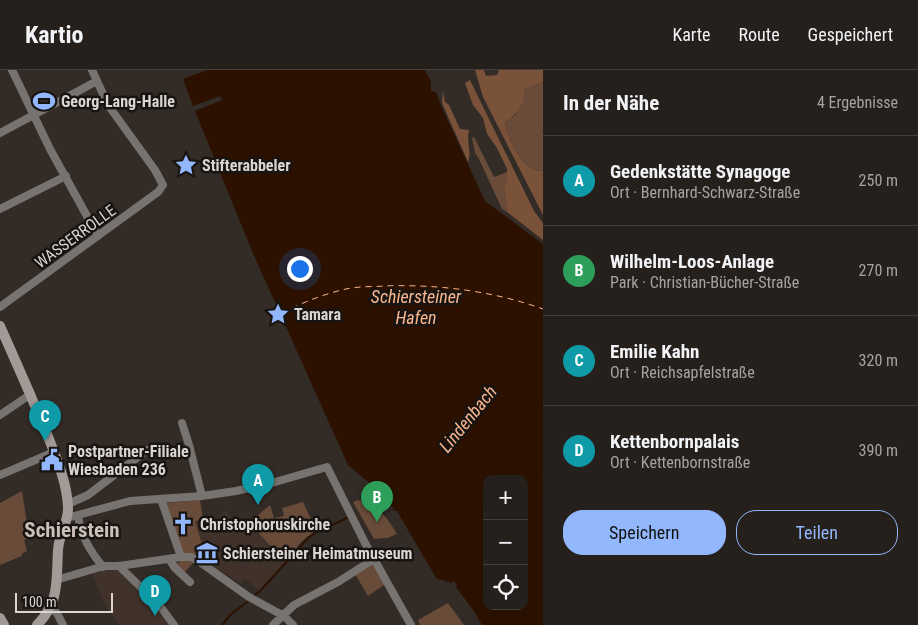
<!DOCTYPE html>
<html lang="de">
<head>
<meta charset="utf-8">
<style>
	body { margin:0; font-family:"Roboto Condensed",sans-serif; background:#322d29; color:#f1f3f6 }
	.controls { position:absolute; right:15px; bottom:15px; display:grid; overflow:hidden; border-radius:10px; box-shadow:0 5px 20px #0002 }
	.controls button { width:45px; height:45px; display:grid; place-items:center; padding:0; border:0; border-bottom:1px solid #423e3b; background:#26201c; color:#f1f3f6; font:25px sans-serif }
	.scale { position:absolute; left:15px; bottom:12px; width:98px; box-sizing:border-box; padding-left:5px; border:2px solid #dad5d1; border-top:0; font-size:14px; line-height:18px; white-space:nowrap; color:#dad5d1; -webkit-text-stroke:4px #181412; paint-order:stroke }
	.you { position:absolute; left:299px; top:198px; width:18px; height:18px; margin:-12px; border:4px solid #fff; border-radius:50%; background:#1a73e8; box-shadow:0 0 0 8px #1a73e833 }
	.badge { display:grid; place-items:center; width:32px; height:32px; border-radius:50%; background:#92b7fd; color:#fff; font-size:16px; font-weight:700 }
	.pin { position:absolute; translate:-50% -41px; filter:drop-shadow(0 1px 2px #0008) }
	.pin::after { content:''; position:absolute; top:26px; width:18px; height:15px; background:inherit; clip-path:polygon(0 0,100% 0,50% 100%) }
	.list { margin:0; padding:0; list-style:none }
	h2 { display:flex; justify-content:space-between; align-items:center; height:65px; margin:0; padding:0 20px; font-size:21px }
	h2 small { font-size:16px; font-weight:400; color:#a4a3a3 }
	.list li { display:grid; grid-template-columns:32px 1fr auto; gap:15px; align-items:center; box-sizing:border-box; height:90px; padding:0 20px; border-top:1px solid #423e3b }
	.list b { display:block; font-size:19px; white-space:nowrap }
	.list p { margin:0; font-size:16px; white-space:nowrap; color:#a4a3a3 }
	.list em { font-size:16px; font-style:normal; color:#a4a3a3 }
	.actions { display:flex; gap:10px; padding:15px 20px }
	.actions a { flex:1; padding:11px 0; border:1px solid #92b7fd; border-radius:20px; text-align:center; font-size:18px; color:#92b7fd }
	.actions .main { background:#92b7fd; color:#111 }
	.icon { flex:none; width:28px; height:28px; fill:none; stroke:currentColor; stroke-width:2; stroke-linecap:round; stroke-linejoin:round }
	.map { position:relative; flex:none; width:543px; height:555px; overflow:hidden }
	header { display:flex; align-items:center; gap:30px; box-sizing:border-box; height:70px; padding:0 25px; background:#26201c; border-bottom:1px solid #423e3b }
	header strong { font-size:24px }
	nav { display:flex; gap:28px; margin-inline-start:auto; font-size:18px }
	main { display:flex }
	aside { flex:1; background:#26201c }
	.map>svg:first-child { display:block }
	.built { fill:#40322a }
	.green { fill:#684b39 }
	.forest { fill:#7a5239 }
	.water { fill:#2c1101; fill-rule:evenodd }
	.lines { fill:none; stroke-linecap:round; stroke-linejoin:round }
	.stream { stroke:#2c1101; stroke-width:2 }
	.ferry { stroke:#f9b68d; stroke-width:1; stroke-dasharray:6 5; stroke-linecap:butt }
	.street { stroke:#777370; stroke-width:8 }
	.secondary { stroke:#a19a96; stroke-width:10 }
	.labels { text-anchor:middle; stroke-width:5; stroke-linejoin:round; paint-order:stroke }
	.poi-label { font-size:16px; font-weight:bold; fill:#dad5d1; stroke:#181412; text-anchor:start }
	.street-label { font-size:16px; fill:#dad5d1; stroke:#181412 }
	.water-label { font-size:18px; font-style:italic; fill:#f9b68d; stroke:#181412 }
	.district-label { font-size:21px; font-weight:bold; fill:#cabfb9; stroke:#181412 }
</style>
</head>
<body>
<header>
<strong>Kartio</strong>
<nav><a>Karte</a><a>Route</a><a>Gespeichert</a></nav>
</header>
<main>
<div class="map">
<svg width="543" height="555" viewBox="0 0 543 555">
	<rect width="100%" height="100%" fill="#332b26"/>
	<path class="built" d="M303 432 316 460 301 472 285 492 259 520 245 509 241 514 221 501 220 502 208 493 196 478 194 452 211 445 214 450 226 441 239 458 250 450 251 451 270 435 274 448 284 446 282 438Z
		M109 499H114L121 503 155 537 169 555H119L104 533 92 504Z"/>
	<path class="green" d="M543 12V101C523 103 508 69 505 53L516 44 524 20Z
		M474 67 494 107 507 102V109L504 115 507 142 502 139 478 87 475 83 472 68Z
		M22 421 28 460 50 455 51 463 24 470 27 481 22 484V486L0 495V433Z
		M200 430 203 448 195 452 202 474 196 478 194 492 184 503 175 495 182 490 165 435 166 433Z
		M358 430C376 433 388 448 397 464L387 468 374 469 353 432Z
		M303 432 316 460 301 472 285 492 255 459H252L246 464 240 457 250 450 251 451 270 435 274 448 284 446 282 438Z
		M371 492 384 515 368 526 355 504Z
		M448 533 464 555H420L418 550Z"/>
	<path class="forest" d="M475 0H484L486 6 497 5 499 0H543V12L524 20C524 37 518 42 505 53 508 69 523 103 543 101V145L483 27Z
		M470 10 534 141 543 153V170L507 142 504 115 507 109V99L497 78 487 64 483 48 473 35 465 13Z
		M443 21 445 32 449 35 460 59 469 60C466 71 472 83 468 92L442 33Z"/>
	<path class="water" d="M207 0H425L431 12V21L436 22 442 38 485 131 543 174V555H482L474 541 456 517 457 515 454 511 451 513 436 508 397 441 393 440 394 438 378 427V420L348 395 252 181 195 41 222 30 220 26 193 36 183 9ZM487 409H524V536H487Z"/>
	<g class="lines">
		<path class="stream" d="M253 527 261 520 309 467 317 462 347 448
			M222 555 231 544 250 530"/>
		<path class="ferry" d="M292 238C309 230 328 223 346 219 359 216 372 217 384 216 438 214 493 221 543 239"/>
		<path class="street" d="M12 0 50 79 98 166
			M0 63 97 11
			M0 139 66 106
			M0 237 158 122 163 115 155 100 108 35 92 0
			M0 345 31 324
			M182 353 189 375 202 426
			M0 405 54 382
			M161 429 181 487
			M68 434 88 425 147 380
			M78 446C81 466 90 481 103 497
			M67 448 130 431 202 426 236 421 275 412 327 397 365 473 411 555
			M169 489 175 498 190 512
			M119 496 160 536 174 555
			M56 510 104 496H119L181 487H191L197 490 249 527 284 546 293 555
			M51 539 57 543 63 555
			M273 555 294 535 338 512 374 489"/>
		<path class="secondary" d="M0 256C16 292 32 328 47 364 56 387 67 412 68 437 69 452 58 465 58 481 56 511 60 532 37 555
			M0 548 4 555"/>
	</g>
	<defs>
		<g id="stadium-bare" transform="scale(1.725)"><path d="M0-5a6.5 5 0 1 0 0 10a6.5 5 0 1 0 0-10ZM-3.5-1.8h7v3.6h-7Z" fill="#92b7fd" stroke="#181412" stroke-width="2.5" paint-order="stroke"/></g>
		<g id="sight-bare" transform="scale(1.725)"><path d="M0-6L1.8-2.2L6-1.7L2.9 1.2L3.7 5.4L0 3.3L-3.7 5.4L-2.9 1.2L-6-1.7L-1.8-2.2Z" fill="#92b7fd" stroke="#181412" stroke-width="2.5" paint-order="stroke"/></g>
		<g id="civic-bare" transform="scale(1.725)"><path d="M-.6-6.5H3V-4.5H.6V-3L4-1V1h2V6H-6V1h2V-1L-.6-3ZM-1.2 2.5V6h2.4V2.5Z" fill="#92b7fd" stroke="#181412" stroke-width="2.5" paint-order="stroke"/></g>
		<g id="church-bare" transform="scale(1.725)"><path d="M-1.2-6h2.4v3.5h3.3v2.4h-3.3V6h-2.4V-.1h-3.3v-2.4h3.3Z" fill="#92b7fd" stroke="#181412" stroke-width="2.5" paint-order="stroke"/></g>
		<g id="museum-bare" transform="scale(1.725)"><path d="M0-6L6-3V-2H-6V-3ZM-5-1h2V3h-2ZM-1-1h2V3h-2ZM3-1h2V3H3ZM-6 4H6V6H-6Z" fill="#92b7fd" stroke="#181412" stroke-width="2.5" paint-order="stroke"/></g>
	</defs>
	<g fill-rule="evenodd">
		<use href="#stadium-bare" x="44" y="31"/>
		<use href="#sight-bare" x="186" y="95"/>
		<use href="#sight-bare" x="278" y="244"/>
		<use href="#civic-bare" x="52" y="390"/>
		<use href="#church-bare" x="183" y="454"/>
		<use href="#museum-bare" x="207" y="483"/>
	</g>
	<g class="labels">
		<g class="poi-label">
			<text x="61" y="37">Georg-Lang-Halle</text>
			<text x="202" y="101">Stifterabbeler</text>
			<text x="294" y="250">Tamara</text>
			<text x="68" y="387">Postpartner-Filiale<tspan x="68" dy="18">Wiesbaden 236</tspan></text>
			<text x="200" y="460">Christophoruskirche</text>
			<text x="223" y="489">Schiersteiner Heimatmuseum</text>
		</g>
		<g class="street-label">
			<text transform="translate(75 166) rotate(-36)" y="6">WASSERROLLE</text>
		</g>
		<g class="water-label">
			<text x="416" y="233">Schiersteiner<tspan x="416" dy="21">Hafen</tspan></text>
			<text transform="translate(468 349) rotate(-51)" y="6">Lindenbach</text>
		</g>
		<g class="district-label">
			<text x="72" y="467">Schierstein</text>
		</g>
	</g>
</svg>
<div class="controls">
<button>+</button>
<button>−</button>
<button><svg class="icon" aria-label="locate" viewBox="0 0 24 24"><circle cx="12" cy="12" r="6"/><path d="M12 2v4M12 18v4M2 12h4M18 12h4"/></svg></button>
</div>
<div class="scale">100 m</div>
<div class="you"></div>
<div class="pin badge" style="left:258px;top:435px;background:#0f9aa8">A</div>
<div class="pin badge" style="left:377px;top:452px;background:#2e9e5b">B</div>
<div class="pin badge" style="left:45px;top:371px;background:#0f9aa8">C</div>
<div class="pin badge" style="left:155px;top:546px;background:#0f9aa8">D</div>
</div>
<aside>
<h2>In der Nähe<small>4 Ergebnisse</small></h2>
<ul class="list">
<li><span class="badge" style="background:#0f9aa8">A</span><div><b>Gedenkstätte Synagoge</b><p>Ort · Bernhard-Schwarz-Straße</p></div><em>250 m</em></li>
<li><span class="badge" style="background:#2e9e5b">B</span><div><b>Wilhelm-Loos-Anlage</b><p>Park · Christian-Bücher-Straße</p></div><em>270 m</em></li>
<li><span class="badge" style="background:#0f9aa8">C</span><div><b>Emilie Kahn</b><p>Ort · Reichsapfelstraße</p></div><em>320 m</em></li>
<li><span class="badge" style="background:#0f9aa8">D</span><div><b>Kettenbornpalais</b><p>Ort · Kettenbornstraße</p></div><em>390 m</em></li>
</ul>
<div class="actions"><a class="main">Speichern</a><a>Teilen</a></div>
</aside>
</main>
</body>
</html>
